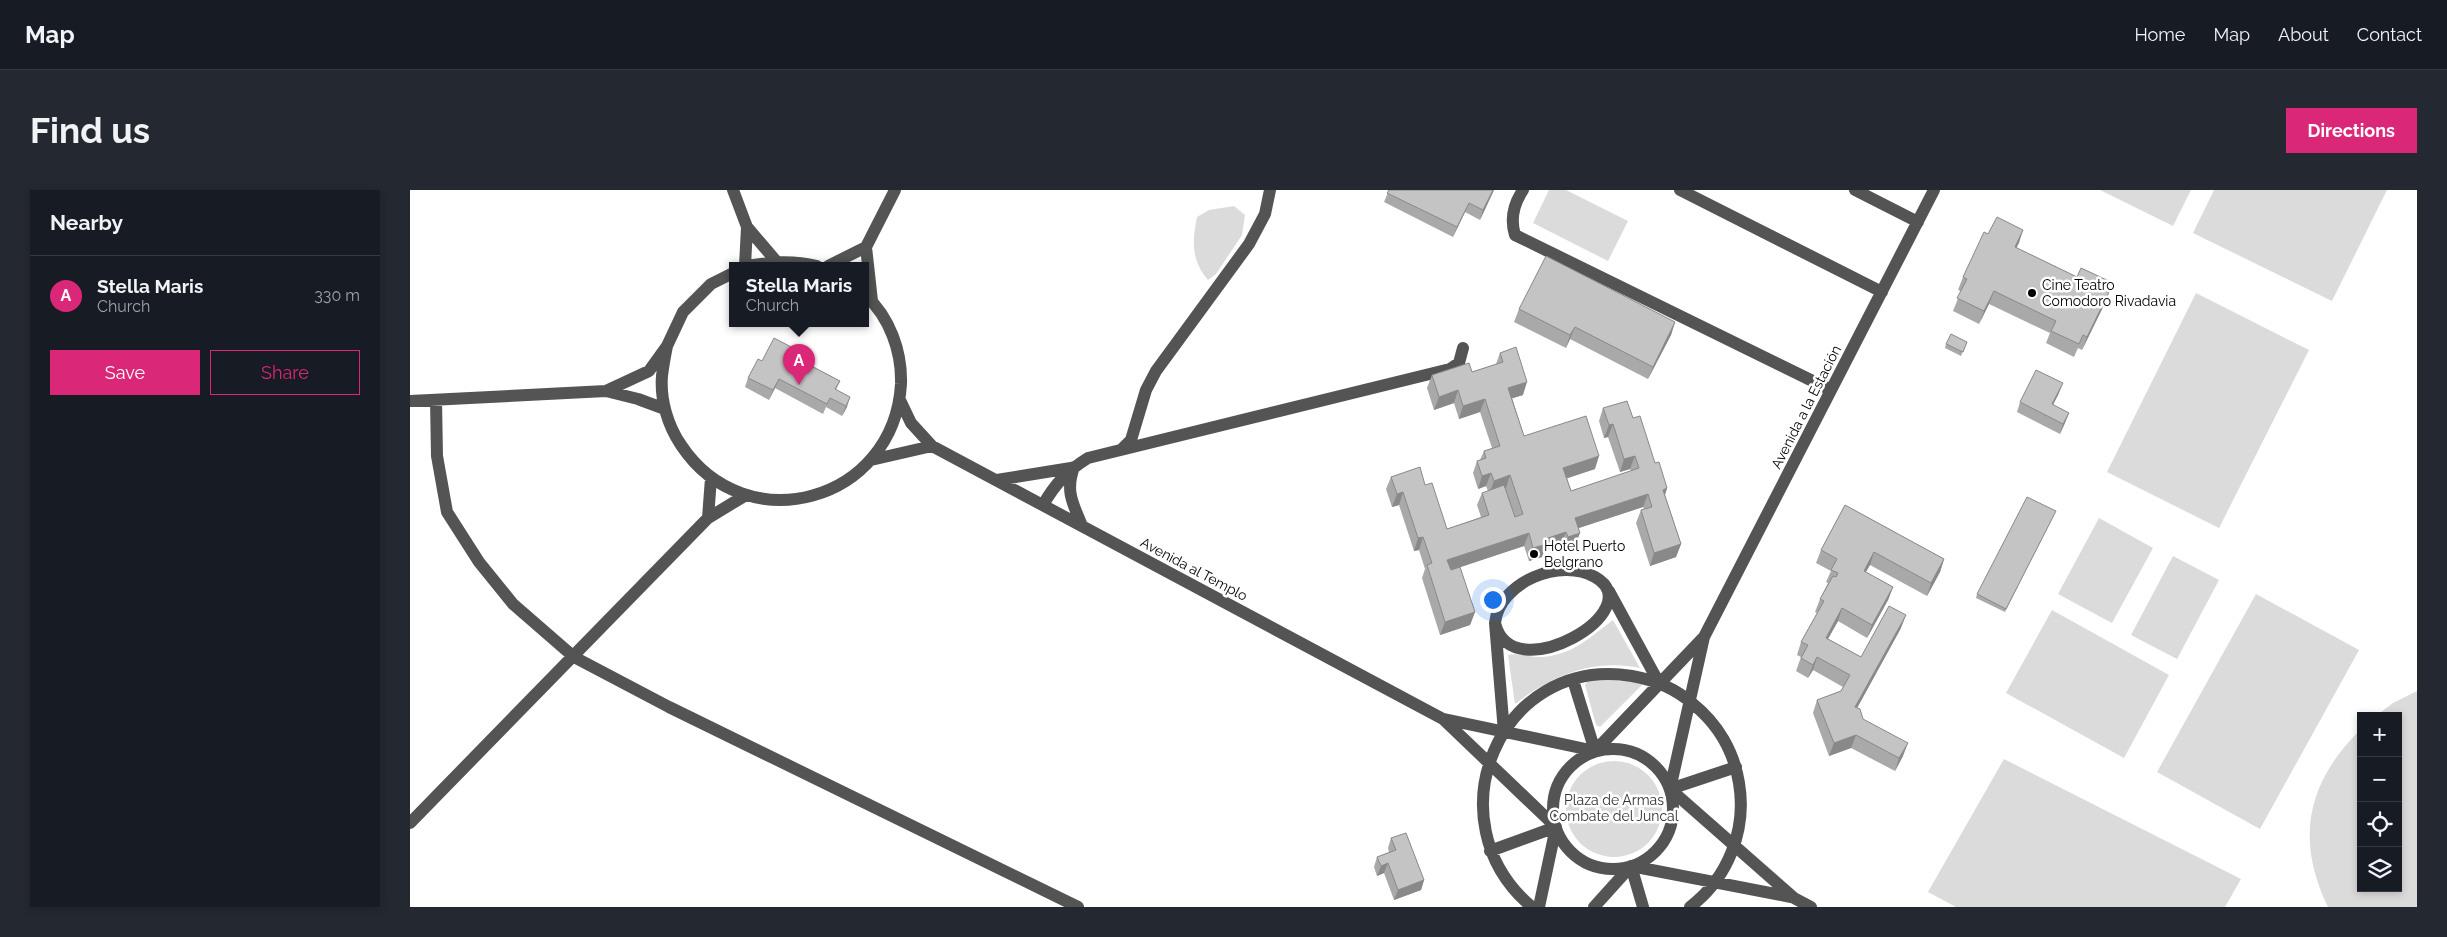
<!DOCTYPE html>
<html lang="en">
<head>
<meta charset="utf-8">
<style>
	body { margin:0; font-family:Raleway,sans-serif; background:#242831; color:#f1f3f6 }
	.controls { position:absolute; right:15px; bottom:15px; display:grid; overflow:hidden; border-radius:0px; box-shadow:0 2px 8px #0003 }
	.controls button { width:45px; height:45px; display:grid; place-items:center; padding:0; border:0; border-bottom:1px solid #363941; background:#171b24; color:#f1f3f6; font:25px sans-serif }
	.you { position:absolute; left:1082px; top:409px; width:18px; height:18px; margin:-12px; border:4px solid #fff; border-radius:50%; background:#1a73e8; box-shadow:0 0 0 8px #1a73e833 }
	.badge { display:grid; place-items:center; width:32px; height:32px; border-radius:50%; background:#db2777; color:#fff; font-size:16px; font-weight:700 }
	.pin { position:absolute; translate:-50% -41px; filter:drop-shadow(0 1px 2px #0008) }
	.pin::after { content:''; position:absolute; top:26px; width:18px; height:15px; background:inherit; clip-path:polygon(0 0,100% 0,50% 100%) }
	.popup { position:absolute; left:319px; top:72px; width:140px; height:65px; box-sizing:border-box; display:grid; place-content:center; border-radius:0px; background:#171b24; filter:drop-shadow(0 1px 4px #0005); font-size:16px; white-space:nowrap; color:#9ea1a6 }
	.popup b { font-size:19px; color:#f1f3f6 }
	.popup::after { content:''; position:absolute; left:50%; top:100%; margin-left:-10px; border:10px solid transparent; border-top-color:#171b24 }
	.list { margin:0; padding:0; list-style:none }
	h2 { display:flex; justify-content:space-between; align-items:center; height:65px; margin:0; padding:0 20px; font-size:21px }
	h2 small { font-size:16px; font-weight:400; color:#9ea1a6 }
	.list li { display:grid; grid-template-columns:32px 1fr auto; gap:15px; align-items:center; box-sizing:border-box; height:80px; padding:0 20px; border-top:1px solid #363941 }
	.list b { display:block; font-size:19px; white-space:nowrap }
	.list p { margin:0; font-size:16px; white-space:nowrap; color:#9ea1a6 }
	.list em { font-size:16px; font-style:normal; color:#9ea1a6 }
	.actions { display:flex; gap:10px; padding:15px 20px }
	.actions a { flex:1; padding:11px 0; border:1px solid #db2777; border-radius:0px; text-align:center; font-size:18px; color:#db2777 }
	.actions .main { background:#db2777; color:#fff }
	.icon { flex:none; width:28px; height:28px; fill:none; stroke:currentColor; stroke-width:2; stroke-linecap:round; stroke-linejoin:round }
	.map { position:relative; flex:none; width:2007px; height:717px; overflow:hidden; border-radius:0px }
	header { display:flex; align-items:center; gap:30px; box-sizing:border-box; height:70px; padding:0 25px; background:#171b24; border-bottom:1px solid #363941 }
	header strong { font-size:24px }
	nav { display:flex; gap:28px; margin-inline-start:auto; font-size:18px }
	.intro { display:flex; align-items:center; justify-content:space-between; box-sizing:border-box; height:120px; padding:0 30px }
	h1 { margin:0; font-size:35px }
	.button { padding:12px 22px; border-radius:0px; background:#db2777; color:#fff; font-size:18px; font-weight:700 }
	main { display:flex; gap:30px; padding:0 30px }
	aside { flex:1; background:#171b24; border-radius:0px; box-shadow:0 2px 8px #0003 }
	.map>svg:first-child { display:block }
	.green { fill:#dbdbdb }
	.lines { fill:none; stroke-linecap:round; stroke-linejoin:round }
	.minor { stroke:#545454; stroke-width:12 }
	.wall { fill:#a9a9a9 }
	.shaded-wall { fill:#898989 }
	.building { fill:#c4c4c4; stroke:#898989 }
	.poi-dot { fill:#000; stroke:#fff; stroke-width:2 }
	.labels { text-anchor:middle; stroke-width:5; stroke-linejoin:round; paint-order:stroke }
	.poi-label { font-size:14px; fill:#000; stroke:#fff; text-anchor:start }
	.street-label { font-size:14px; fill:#000; stroke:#fff }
	.park-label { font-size:14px; fill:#323232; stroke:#fff }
</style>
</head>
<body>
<header>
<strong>Map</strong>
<nav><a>Home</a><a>Map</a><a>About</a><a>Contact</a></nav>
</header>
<div class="intro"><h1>Find us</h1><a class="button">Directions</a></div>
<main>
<aside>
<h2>Nearby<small></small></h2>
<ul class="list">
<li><span class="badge">A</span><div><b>Stella Maris</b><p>Church</p></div><em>330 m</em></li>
</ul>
<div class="actions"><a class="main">Save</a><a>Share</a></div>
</aside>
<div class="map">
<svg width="2007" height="717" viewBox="0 0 2007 717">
	<rect width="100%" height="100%" fill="#fff"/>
	<path class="green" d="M1139 0H1156L1218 31 1198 71 1123 33Z
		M1690 0H1781L1763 36Z
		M1804 0H1977L1922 111 1783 43Z
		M824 16 835 25 832 45 806 84 798 90C781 70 782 51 787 27L799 20Z
		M1786 103 1899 160 1809 338 1697 282Z
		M1689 328 1743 358 1702 433 1648 404Z
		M1763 366 1809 390 1767 469 1721 445Z
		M1846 404 1949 460 1850 639 1747 582Z
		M1642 420 1759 485 1714 568 1596 503Z
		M1203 430 1230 478C1183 468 1141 486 1105 514L1098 465C1107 462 1122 468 1132 467 1163 465 1180 447 1203 430Z
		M1190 489 1232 493V495L1190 537 1186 535 1175 495 1177 492Z
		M2007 501V717H1918C1885 649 1897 592 1951 539V698H1988V526H1966L1983 513Z
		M1594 569 1831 689 1815 717H1546L1518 702Z
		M1156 619a48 48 0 1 1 96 0a48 48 0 1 1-96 0Z"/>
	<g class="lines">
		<path class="minor" d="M323 0 337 37 366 71
			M1113 0C1103 15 1100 29 1105 45L1421 200
			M1270 0 1472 102
			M1445 0 1508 32
			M335 76C361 72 382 70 407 76
			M335 76 337 37
			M418 76 456 57
			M462 111 456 57 485 0
			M257 156C255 166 253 177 252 186 250 210 258 236 271 255 336 353 484 312 491 194 492 162 480 127 455 105
			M196 201 239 181 257 156 273 122 301 94 323 83
			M26 210 27 266 37 322 69 372 103 414 164 467 259 517 668 717
			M490 210 501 233 522 256 1033 529 1146 637
			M0 211 196 201 228 209 255 219
			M711 260 721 250 736 200 746 181 839 54 855 24 860 0
			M461 270 522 256
			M664 277C655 302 663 313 672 336
			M587 290 661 278
			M633 315C645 294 657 281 678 268L1040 179 1049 173 1053 158
			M298 328 301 288
			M1199 401 1249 493
			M1085 433C1101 502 1243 419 1185 387 1151 367 1089 392 1085 433L1094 542
			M1163 490 1185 561
			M1034 529 1185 561
			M1143 619a60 60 0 1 1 120 0a60 60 0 1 1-120 0Z
			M1185 561 1294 447
			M1260 599 1294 447 1524 0
			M1260 599 1384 708 1401 717
			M1260 599 1326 577
			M0 633 298 328 336 305
			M1080 661 1146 637
			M1221 676 1381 707
			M1221 676 1233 717
			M1122 717C1020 632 1089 464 1222 486 1245 490 1266 499 1283 514 1308 534 1324 562 1329 593 1337 640 1318 688 1280 717
			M1129 717 1146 637
			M1184 717 1221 676"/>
	</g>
	<path class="wall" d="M979 0H1084L1070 30 1055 22 1043 47 974 12Z
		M1613 40 1606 58 1699 102 1694 115 1672 160 1668 158 1664 167 1636 153 1640 143 1579 114 1569 134 1543 121 1551 101 1548 100 1553 87 1578 44Z
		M1109 119 1265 132 1261 145 1238 189 1160 149 1156 158 1104 132Z
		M1557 152 1551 166 1535 158 1536 154Z
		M385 159 383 166 430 191 426 200 437 217 432 226 416 217 413 224 365 198 359 210 335 197 338 188 352 171Z
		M1090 163 1113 205 1102 208 1114 246 1185 279 1157 288 1161 301 1221 281 1220 279 1210 282 1198 247 1194 248 1189 231 1193 218 1223 228 1257 298 1255 305 1271 354 1266 367 1240 376 1226 333 1231 320 1234 319 1233 317 1168 338 1165 356 1153 360 1151 355 1134 361 1132 367 1119 371 1114 356 1040 380 1065 422 1060 435 1030 445 1012 388 1015 379 1009 360 1004 361 989 315 982 317 976 299 981 287 1015 295 1037 339 1071 327 1067 315 1072 303 1078 301 1076 296 1068 299 1063 283 1067 271 1070 270 1074 261 1082 258 1070 222 1049 229 1044 213 1024 220 1017 198 1022 185 1062 182 1086 174Z
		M1649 203 1643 215 1659 223 1650 244 1607 222 1610 212Z
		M1435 315 1534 369 1530 382 1517 406 1460 375 1455 382 1483 397 1478 410 1457 448 1428 431 1418 449 1451 467 1491 438 1447 518 1453 529 1493 566 1485 581 1441 558 1419 566 1403 523 1407 510 1431 501 1433 497 1403 480 1398 488 1386 481 1391 467 1387 465 1391 452 1407 423 1405 422 1410 409 1418 393 1416 392 1421 381 1406 373 1411 360Z
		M1644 325 1595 422 1566 408 1567 404Z
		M981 648 1014 690 1011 700 984 710 974 683 967 686 964 677 967 667 979 662 978 658Z"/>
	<path class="shaded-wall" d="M1083 0H1084L1070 30 1073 20Z
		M1059 13 1055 22 1043 47 1047 37Z
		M1613 40 1609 53 1600 70 1605 57Z
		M1584 101 1579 114 1569 134 1574 121Z
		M1699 102 1694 115 1672 160 1677 147Z
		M1265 132 1261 145 1238 189 1243 177Z
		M1165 137 1160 149 1156 158 1160 145Z
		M369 189 365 198 359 210 363 200Z
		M1117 192 1113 205 1094 211 1098 198Z
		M1653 193 1649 203 1638 224 1642 214Z
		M1048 200 1044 213 1024 220 1029 207Z
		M440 207 437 217 432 226 436 216Z
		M1075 209 1070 222 1049 229 1053 216Z
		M1659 223 1655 233 1650 244 1653 234Z
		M1203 234 1198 247 1194 248 1199 235Z
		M1189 266 1185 279 1149 291 1153 278Z
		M1225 266 1220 279 1210 282 1214 269Z
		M1081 283 1076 296 1068 299 1072 286Z
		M1100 285 1096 298 1079 304 1084 291Z
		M1257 298 1253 311V300Z
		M993 302 989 315 982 317 987 304Z
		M1238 304 1233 317 1160 341 1165 328Z
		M1156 342 1151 355 1134 361 1132 367 1119 371 1123 358 1135 349Z
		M1119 343 1114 356 1033 383 1037 370Z
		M1170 343 1165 356 1153 360 1158 347Z
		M1013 347 1009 360 1004 361 1008 348Z
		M1271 354 1266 367 1240 376 1244 363Z
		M1464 362 1460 375 1449 394 1454 381Z
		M1534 369 1530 382 1517 406 1521 393Z
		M1483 397 1478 410 1457 448 1462 435Z
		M1432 418 1428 431 1411 461 1416 448Z
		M1065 422 1060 435 1030 445 1035 432Z
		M1496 425 1491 438 1441 529 1445 517Z
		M1407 467 1403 480 1398 488 1403 475Z
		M1446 545 1441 558 1419 566 1424 553Z
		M1498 553 1493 566 1485 581 1489 568Z
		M978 673 974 683 967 686 971 676Z
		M1014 690 1011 700 984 710 988 700Z"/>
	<path class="building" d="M979 0H1083L1073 20 1059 13 1047 37 977 3Z
		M1587 27 1613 40 1605 57 1667 87 1671 78 1699 91 1695 100 1699 102 1677 147 1673 145 1669 154 1641 141 1646 131 1584 101 1574 121 1547 108 1557 89 1553 87 1574 42 1578 44Z
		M1136 66 1265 132 1243 177 1165 137 1160 145 1109 119Z
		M1541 144 1557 152 1553 162 1536 154Z
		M364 148 385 159 382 166 430 191 425 199 440 207 436 216 420 208 417 214 369 189 363 200 338 188 348 169 352 171Z
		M1106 157 1117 192 1098 198 1114 246 1176 226 1189 266 1153 278 1161 301 1229 278 1225 266 1214 269 1203 234 1199 235 1193 218 1217 211 1223 228 1230 226 1245 273 1249 272 1257 298 1253 300 1271 354 1244 363 1231 320 1242 317 1238 304 1165 328 1170 343 1158 347 1156 342 1135 349 1137 354 1123 358 1119 343 1037 370 1041 380 1050 377 1065 422 1035 432 1017 375 1022 373 1013 347 1008 348 993 302 987 304 981 287 1010 277 1015 295 1022 293 1037 339 1079 325 1072 303 1094 295 1105 327 1113 324 1100 285 1084 291 1081 283 1072 286 1067 271 1076 268 1074 261 1090 256 1075 209 1053 216 1048 200 1029 207 1022 185 1059 173 1062 182 1093 172 1090 163Z
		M1626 180 1653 193 1642 214 1659 223 1653 234 1610 212Z
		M1617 307 1646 321 1596 419 1567 404Z
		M1435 315 1534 369 1521 393 1464 362 1454 381 1483 397 1462 435 1432 418 1416 448 1451 467 1479 416 1496 425 1445 517 1450 519 1453 529 1498 553 1489 568 1446 545 1424 553 1407 510 1431 501 1440 485 1407 467 1403 475 1391 468 1398 455 1391 452 1414 411 1410 409 1423 386 1426 387 1428 383 1421 380 1427 369 1411 360Z
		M996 643 1014 690 988 700 978 673 971 676 967 667 986 660 981 648Z"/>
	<g class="poi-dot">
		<circle cx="1622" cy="103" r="5"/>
		<circle cx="1124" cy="364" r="5"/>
	</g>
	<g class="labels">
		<g class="poi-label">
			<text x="1632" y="100">Cine Teatro<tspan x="1632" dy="16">Comodoro Rivadavia</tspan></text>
			<text x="1134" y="361">Hotel Puerto<tspan x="1134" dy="16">Belgrano</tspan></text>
		</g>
		<g class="street-label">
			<text transform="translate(1396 217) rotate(-63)" y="5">Avenida a la Estación</text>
			<text transform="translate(784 379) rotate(28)" y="5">Avenida al Templo</text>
		</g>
		<g class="park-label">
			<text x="1204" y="615">Plaza de Armas<tspan x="1204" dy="16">Combate del Juncal</tspan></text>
		</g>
	</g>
</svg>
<div class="controls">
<button>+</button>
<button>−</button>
<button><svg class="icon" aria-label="locate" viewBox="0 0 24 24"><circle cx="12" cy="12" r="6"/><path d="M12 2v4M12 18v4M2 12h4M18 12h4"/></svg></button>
<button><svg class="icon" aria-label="layers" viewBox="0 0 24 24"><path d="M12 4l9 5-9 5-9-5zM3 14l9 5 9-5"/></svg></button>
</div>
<div class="you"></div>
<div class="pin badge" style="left:389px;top:195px">A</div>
<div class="popup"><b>Stella Maris</b>Church</div>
</div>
</main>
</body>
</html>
